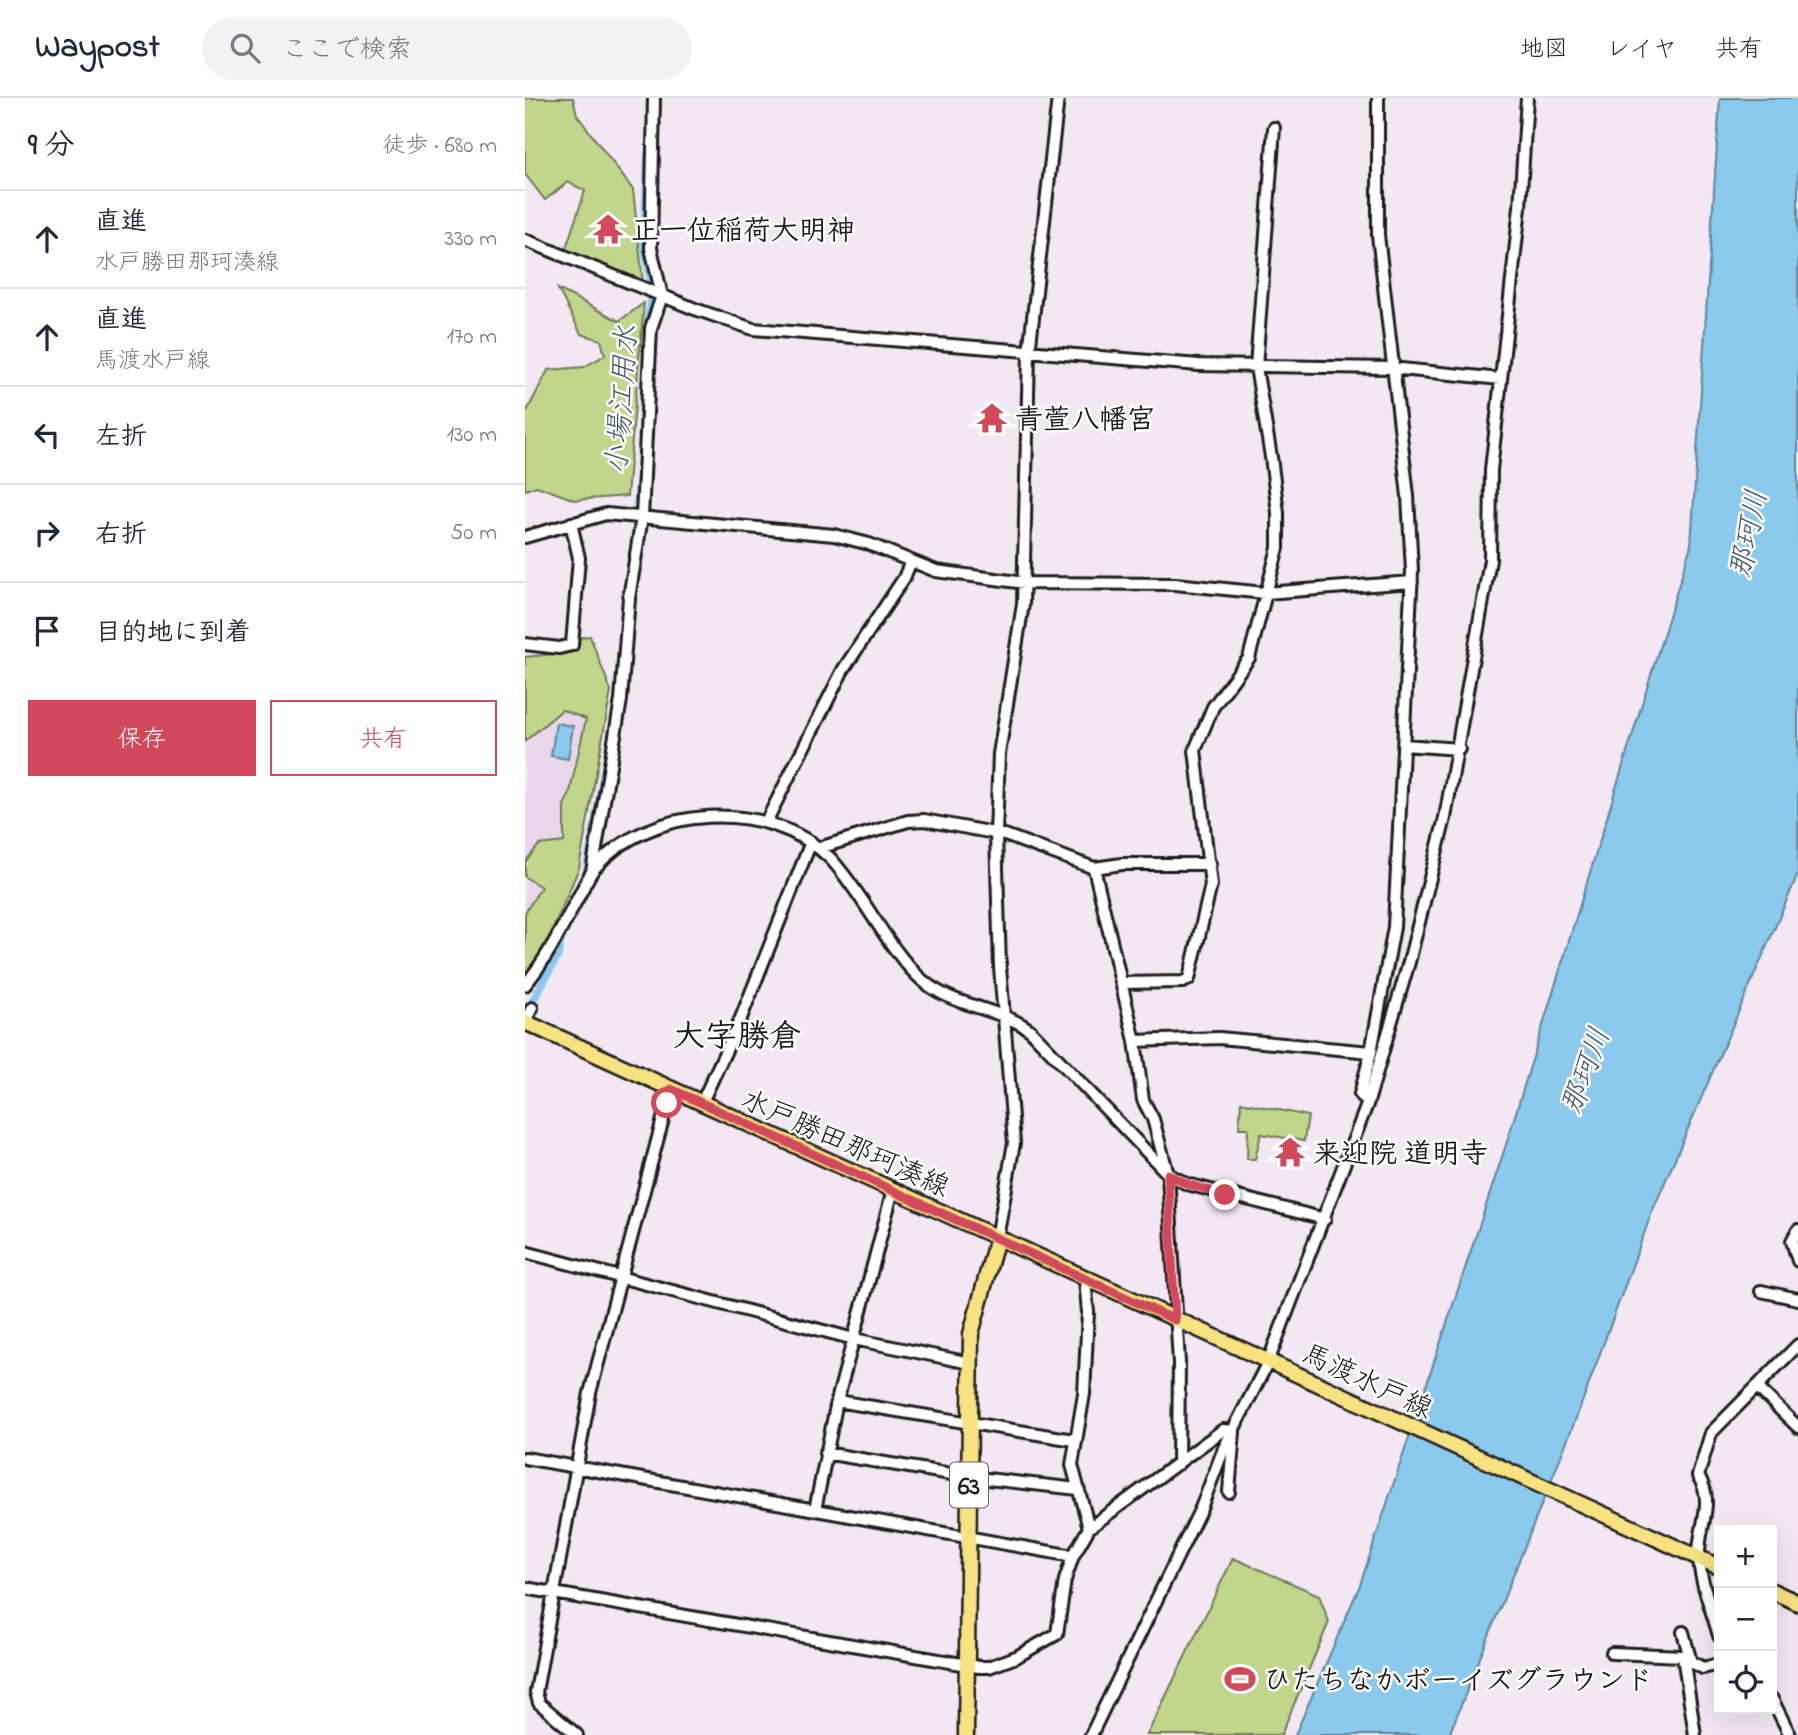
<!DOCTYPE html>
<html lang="ja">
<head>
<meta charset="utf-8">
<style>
	body { margin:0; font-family:"Indie Flower","Klee One",sans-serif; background:#f2f2f3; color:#1f2937 }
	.controls { position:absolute; right:21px; bottom:21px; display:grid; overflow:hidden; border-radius:0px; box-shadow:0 7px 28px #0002 }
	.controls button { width:63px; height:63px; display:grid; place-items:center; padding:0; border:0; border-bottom:2px solid #e0e1e3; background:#fff; color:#1f2937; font:35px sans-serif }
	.stop { position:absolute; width:21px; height:21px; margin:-16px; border:5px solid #d1495b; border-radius:50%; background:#fff }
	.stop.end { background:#d1495b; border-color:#fff; box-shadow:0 2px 7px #0008 }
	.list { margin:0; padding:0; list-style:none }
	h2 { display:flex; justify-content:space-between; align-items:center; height:91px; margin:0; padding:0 28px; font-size:30px }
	h2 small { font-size:23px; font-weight:400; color:#747a83 }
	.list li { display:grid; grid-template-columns:46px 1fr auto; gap:21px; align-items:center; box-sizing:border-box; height:98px; padding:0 28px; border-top:2px solid #e0e1e3 }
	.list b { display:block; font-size:26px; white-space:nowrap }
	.list p { margin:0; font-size:23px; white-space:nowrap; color:#747a83 }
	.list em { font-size:23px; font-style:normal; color:#747a83 }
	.actions { display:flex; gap:14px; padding:21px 28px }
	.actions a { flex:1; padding:16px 0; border:2px solid #d1495b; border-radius:0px; text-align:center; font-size:24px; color:#d1495b }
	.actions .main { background:#d1495b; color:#fff }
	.icon { flex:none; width:38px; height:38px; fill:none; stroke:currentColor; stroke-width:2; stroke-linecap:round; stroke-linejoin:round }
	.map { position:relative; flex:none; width:1273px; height:1637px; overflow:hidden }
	header { display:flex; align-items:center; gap:42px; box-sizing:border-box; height:98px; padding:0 35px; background:#fff; border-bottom:2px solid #e0e1e3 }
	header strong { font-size:33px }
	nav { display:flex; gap:38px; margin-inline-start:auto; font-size:24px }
	.search { width:490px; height:63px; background:#f2f2f3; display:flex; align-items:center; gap:18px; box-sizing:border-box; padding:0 24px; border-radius:38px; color:#747a83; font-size:26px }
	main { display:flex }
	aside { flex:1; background:#fff }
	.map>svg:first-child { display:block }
	.built { fill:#e9d6eb }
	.green { fill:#c1d68c; stroke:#6e7954; stroke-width:2 }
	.water { fill:#8bcaec; stroke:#5f8499; stroke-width:2 }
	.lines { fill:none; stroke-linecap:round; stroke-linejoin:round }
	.canal { stroke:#8bcaec; stroke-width:8 }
	.minor-casing { stroke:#1c1c1c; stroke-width:16 }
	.major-casing { stroke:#1c1c1c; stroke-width:19 }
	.minor { stroke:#fff; stroke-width:10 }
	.major { stroke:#f7e281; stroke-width:14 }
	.route { stroke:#d1495b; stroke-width:9 }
	.labels { text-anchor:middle; stroke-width:5; stroke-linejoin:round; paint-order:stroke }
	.shield { fill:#fff; stroke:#606060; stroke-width:2 }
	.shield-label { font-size:26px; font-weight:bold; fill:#1c1c1c }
	.poi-label { font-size:28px; font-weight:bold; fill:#1c1c1c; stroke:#fff; text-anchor:start }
	.street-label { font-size:28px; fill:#1c1c1c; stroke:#fff }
	.water-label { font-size:30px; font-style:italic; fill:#435965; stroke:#fff }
	.quarter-label { font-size:32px; font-weight:bold; fill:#1c1c1c; stroke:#fff }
</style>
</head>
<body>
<header>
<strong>Waypost</strong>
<div class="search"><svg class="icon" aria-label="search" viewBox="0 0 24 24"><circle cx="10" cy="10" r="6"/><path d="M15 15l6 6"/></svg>ここで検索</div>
<nav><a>地図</a><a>レイヤ</a><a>共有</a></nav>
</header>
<main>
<aside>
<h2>9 分<small>徒歩 · 680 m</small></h2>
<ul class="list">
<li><svg class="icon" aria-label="ahead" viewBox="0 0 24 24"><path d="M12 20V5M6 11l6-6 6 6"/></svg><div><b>直進</b><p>水戸勝田那珂湊線</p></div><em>330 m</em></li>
<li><svg class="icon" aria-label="ahead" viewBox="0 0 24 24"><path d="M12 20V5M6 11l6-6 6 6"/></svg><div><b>直進</b><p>馬渡水戸線</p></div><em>170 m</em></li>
<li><svg class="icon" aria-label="left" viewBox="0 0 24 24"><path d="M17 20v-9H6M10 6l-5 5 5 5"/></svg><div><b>左折</b></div><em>130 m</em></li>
<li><svg class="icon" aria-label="right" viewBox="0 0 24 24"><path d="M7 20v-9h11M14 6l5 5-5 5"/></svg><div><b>右折</b></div><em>50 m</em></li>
<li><svg class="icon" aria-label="arrive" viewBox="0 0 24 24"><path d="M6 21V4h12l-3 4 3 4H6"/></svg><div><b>目的地に到着</b></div></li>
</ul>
<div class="actions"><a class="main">保存</a><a>共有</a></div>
</aside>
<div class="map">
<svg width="1273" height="1637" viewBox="0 0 1273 1637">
	<rect width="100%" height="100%" fill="#f2e7f3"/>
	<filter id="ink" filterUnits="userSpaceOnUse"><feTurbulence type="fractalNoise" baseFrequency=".0143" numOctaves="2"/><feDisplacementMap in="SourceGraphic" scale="14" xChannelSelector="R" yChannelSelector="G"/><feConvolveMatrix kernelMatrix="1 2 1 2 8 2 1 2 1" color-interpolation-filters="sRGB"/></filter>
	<g filter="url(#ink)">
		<path class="built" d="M29 605 76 622 29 792 0 834V630Z"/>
		<path class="green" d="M0 0H48L52 17 108 92 118 185 40 153 60 93 43 84 20 102 0 76Z
			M33 191 94 223 119 205 102 398 50 402 12 388 0 392V317L23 272 59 269 80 257 76 242 56 236Z
			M65 538 86 593 54 770 15 861 0 876V815L16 789 0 779V764L14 747 39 744V707L44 698 61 621 37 612 0 643V559L48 554 54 540Z
			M716 1004 783 1018 779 1043 736 1036 730 1061H722L723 1030H714Z
			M708 1460 794 1497 804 1524 756 1637H622Z"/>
		<path class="water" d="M1195 0H1273V776L1127 1114 1052 1318 924 1637H770L835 1487 980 1050 1166 447Z
			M31 625 48 628 43 661 26 658Z"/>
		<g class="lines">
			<path class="canal" d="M123 58 119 146 127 187
				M122 229 127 200
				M112 407 114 385
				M62 771 84 647
				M2 914 33 857 36 840"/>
			<g class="minor-casing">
				<path id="minor" d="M0 142 170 211 228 231 674 267 866 270 976 281
					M0 439 81 416 309 437 344 446 411 473 500 485 650 486 740 495 887 484
					M0 546 34 550 47 547 54 460 46 425
					M879 647 934 651
					M241 724 318 572 379 480 386 463
					M294 750 383 723 399 722 480 737 569 770 597 766H685
					M569 770 610 943 618 1002 628 1021 643 1076 654 1265 653 1366
					M67 774 96 602 104 500 117 419 126 230 137 198 126 150 129 0
					M596 885 658 884 664 881 686 787 670 652 688 609 724 560 753 450V415L746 359 731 269 749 30
					M0 887C21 862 35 834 50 805 56 795 61 782 68 772 123 706 243 700 305 760 338 795 363 852 397 882 427 909 473 909 505 932L643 1076 662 1086 800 1121
					M0 924 7 910
					M610 943 694 940 846 954
					M843 1004 835 996 846 954 869 829 887 473 883 398 853 137V0
					M176 1006 216 920 286 744
					M1273 1132 1267 1143 1273 1163
					M472 1140 489 1045 475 869 471 736 474 656 498 506 504 255 533 0
					M0 1154 329 1241 445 1265
					M560 1181 563 1214 559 1296 547 1367 564 1430
					M1236 1193 1273 1201
					M1232 1289 1273 1329
					M312 1303 549 1342
					M300 1355 444 1379 553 1391
					M0 1360 548 1458
					M290 1412 312 1303 368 1092
					M0 1490 454 1569H464L491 1559 532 1536 540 1482 548 1458 564 1430 698 1332 709 1333 704 1394
					M1158 1534 1166 1564 1178 1570 1194 1566
					M1194 1538C1188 1515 1174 1481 1174 1458 1173 1429 1191 1404 1173 1378L1186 1335 1273 1247
					M1087 1555 1158 1558 1170 1637
					M1247 1601 1265 1637
					M52 1637 14 1605 11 1594 65 1295 146 991
					M566 1637 676 1410 699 1350 743 1264 843 1004 884 864 920 720 965 462 966 372 995 109 1002 0"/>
			</g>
			<g class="major-casing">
				<path id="major" d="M0 924 1194 1469
					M1247 1493 1273 1505
					M441 1637 446 1236 472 1140"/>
			</g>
			<use href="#minor" class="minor"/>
			<use href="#major" class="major"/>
		</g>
	</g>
	<g class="lines" filter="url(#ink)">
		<path class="route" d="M142 1005 146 991 650 1222 643 1076 662 1086 700 1097"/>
	</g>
	<defs>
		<g id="temple-bare" transform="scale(2.415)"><path d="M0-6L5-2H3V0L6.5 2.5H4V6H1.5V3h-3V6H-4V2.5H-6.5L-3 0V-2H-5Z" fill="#d1495b" stroke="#fff" stroke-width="2.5" paint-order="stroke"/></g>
		<g id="stadium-bare" transform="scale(2.415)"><path d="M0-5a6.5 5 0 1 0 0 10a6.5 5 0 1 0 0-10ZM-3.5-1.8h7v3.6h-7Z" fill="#d1495b" stroke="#fff" stroke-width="2.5" paint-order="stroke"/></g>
	</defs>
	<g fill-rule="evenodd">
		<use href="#temple-bare" x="83" y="131"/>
		<use href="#temple-bare" x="467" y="320"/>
		<use href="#temple-bare" x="765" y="1054"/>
		<use href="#stadium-bare" x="715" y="1581"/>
	</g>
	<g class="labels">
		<rect class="shield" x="425" y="1364.5" width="38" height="45" rx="5"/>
		<g class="shield-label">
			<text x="444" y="1396">63</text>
		</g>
		<g class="poi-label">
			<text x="106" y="141">正一位稲荷大明神</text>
			<text x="490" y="330">青萱八幡宮</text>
			<text x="788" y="1064">来迎院 道明寺</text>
			<text x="738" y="1591">ひたちなかボーイズグラウンド</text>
		</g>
		<g class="street-label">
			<text transform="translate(321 1044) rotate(24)" y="10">水戸勝田那珂湊線</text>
			<text transform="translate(843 1282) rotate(25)" y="10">馬渡水戸線</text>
		</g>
		<g class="water-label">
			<text transform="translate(96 302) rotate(-86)" y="10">小場江用水</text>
			<text transform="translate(1223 436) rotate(-79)" y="10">那珂川</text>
			<text transform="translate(1060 973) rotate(-70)" y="10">那珂川</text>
		</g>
		<g class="quarter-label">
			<text x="212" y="948">大字勝倉</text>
		</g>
	</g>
</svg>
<div class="controls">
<button>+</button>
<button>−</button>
<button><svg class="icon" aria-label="locate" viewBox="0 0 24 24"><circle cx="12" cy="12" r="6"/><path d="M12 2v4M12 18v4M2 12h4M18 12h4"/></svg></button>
</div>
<div class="stop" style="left:142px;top:1005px"></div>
<div class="stop end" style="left:700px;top:1097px"></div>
</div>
</main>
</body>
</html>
